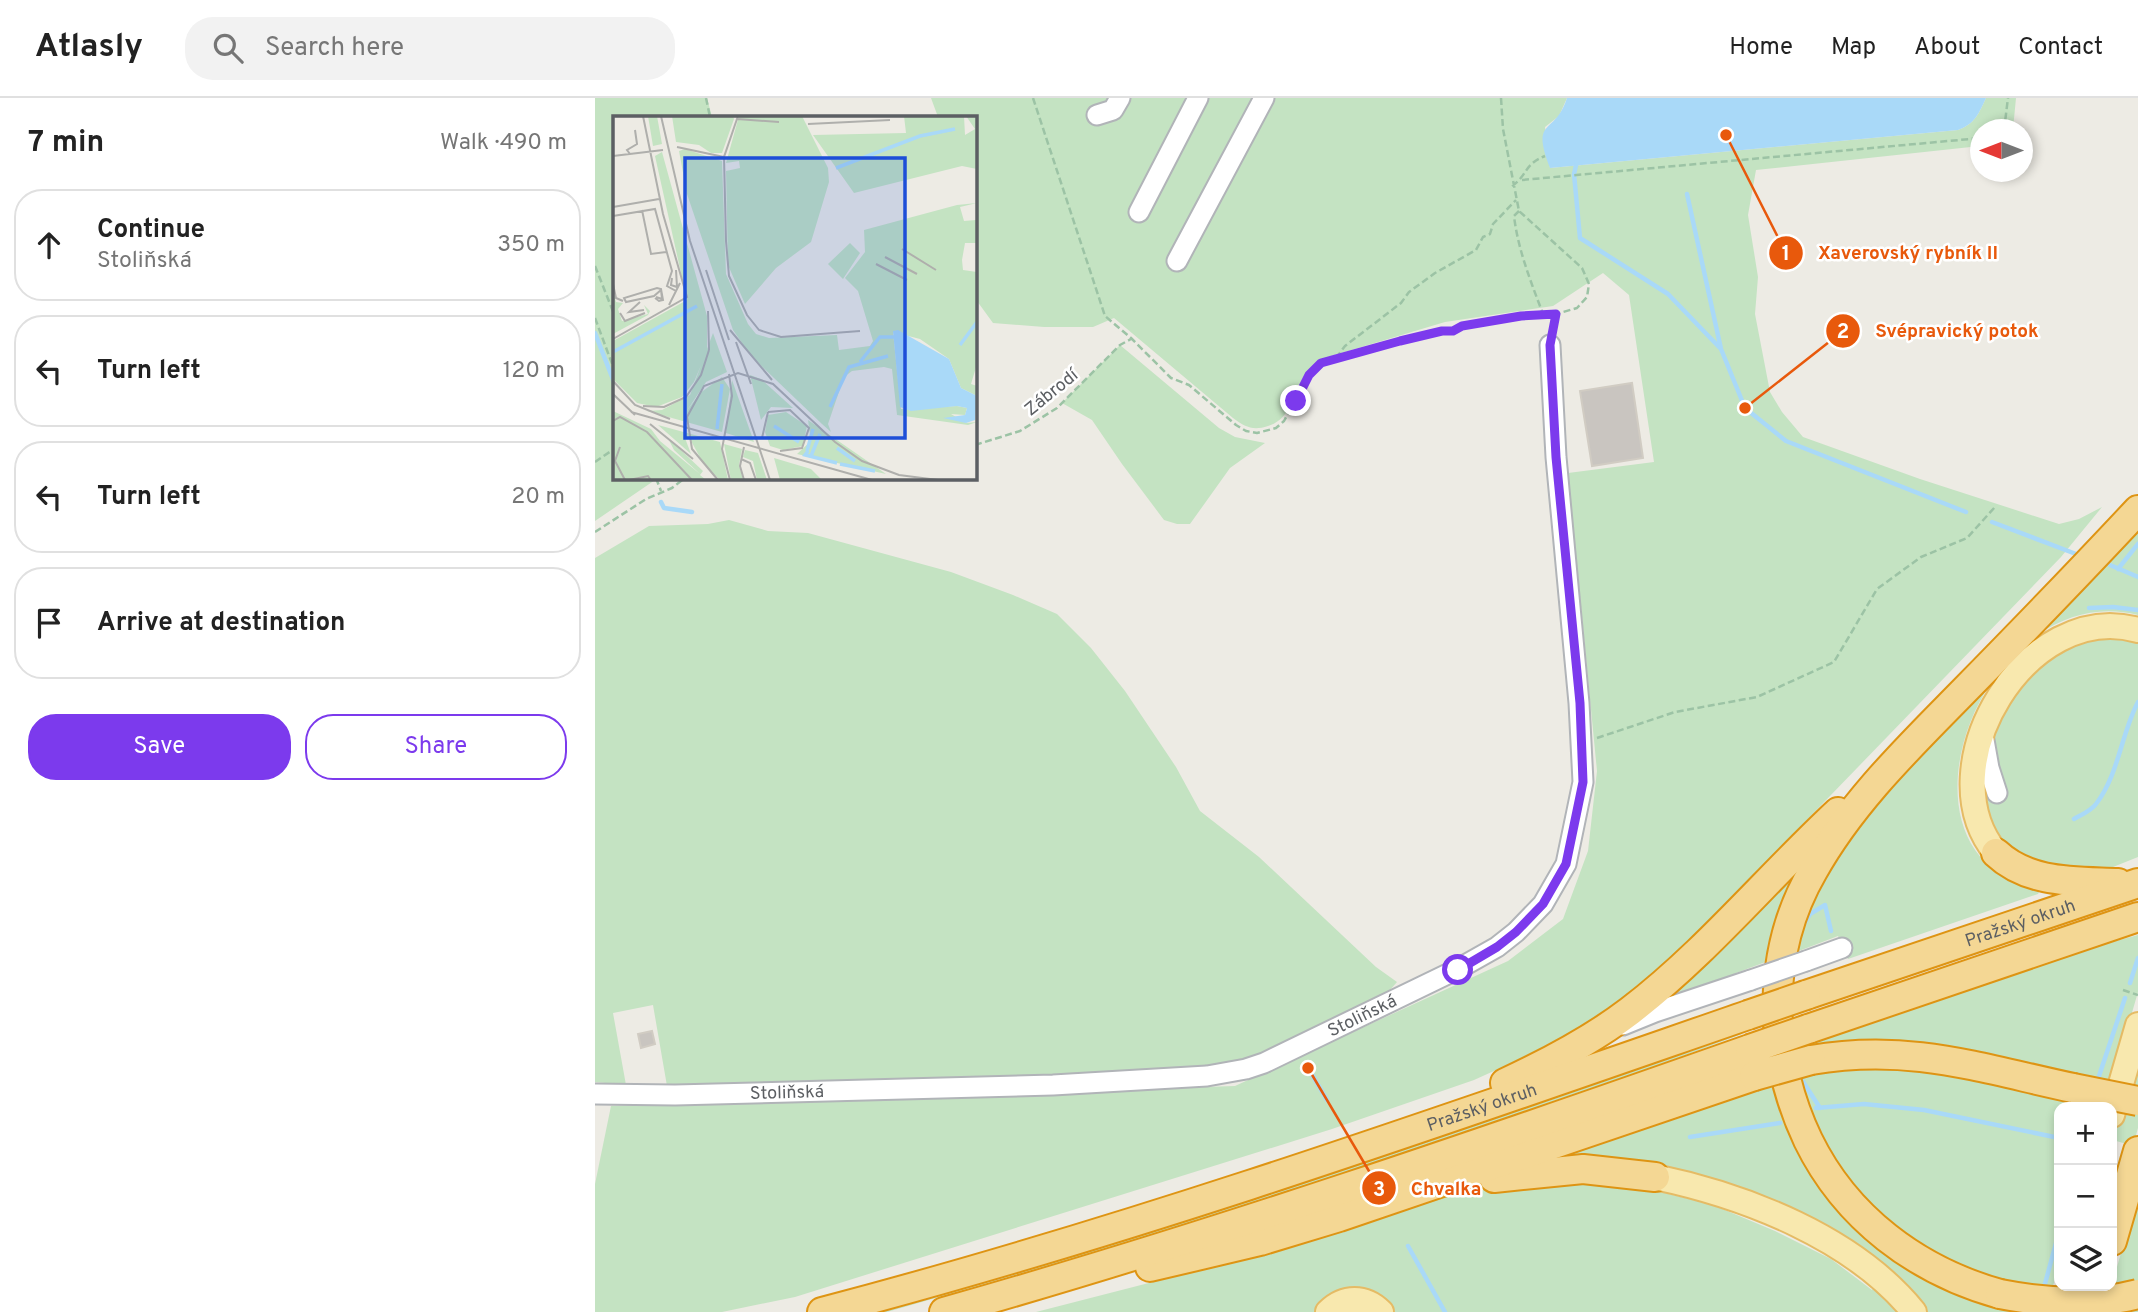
<!DOCTYPE html>
<html lang="en">
<head>
<meta charset="utf-8">
<style>
	body { margin:0; font-family:Overpass,sans-serif; background:#f2f2f2; color:#222 }
	.controls { position:absolute; right:21px; bottom:21px; display:grid; overflow:hidden; border-radius:14px; box-shadow:0 4px 10px #0003 }
	.controls button { width:63px; height:63px; display:grid; place-items:center; padding:0; border:0; border-bottom:2px solid #e0e0e0; background:#fff; color:#222; font:35px sans-serif }
	.compass { position:absolute; left:1375px; top:21px; width:63px; height:63px; border-radius:50%; background:#fff; box-shadow:0 4px 10px #0003; rotate:270deg }
	.stop { position:absolute; width:21px; height:21px; margin:-16px; border:5px solid #7c3aed; border-radius:50%; background:#fff }
	.stop.end { background:#7c3aed; border-color:#fff; box-shadow:0 2px 7px #0008 }
	.list { margin:0; padding:0; list-style:none }
	h2 { display:flex; justify-content:space-between; align-items:center; height:91px; margin:0; padding:0 28px; font-size:30px }
	h2 small { font-size:23px; font-weight:400; color:#767676 }
	.list li { display:grid; grid-template-columns:46px 1fr auto; gap:21px; align-items:center; box-sizing:border-box; height:112px; margin:0 14px 14px; padding:0 14px; border:2px solid #e0e0e0; border-radius:28px }
	.list b { display:block; font-size:26px; white-space:nowrap }
	.list p { margin:0; font-size:23px; white-space:nowrap; color:#767676 }
	.list em { font-size:23px; font-style:normal; color:#767676 }
	.actions { display:flex; gap:14px; padding:21px 28px }
	.actions a { flex:1; padding:16px 0; border:2px solid #7c3aed; border-radius:28px; text-align:center; font-size:24px; color:#7c3aed }
	.actions .main { background:#7c3aed; color:#fff }
	.icon { flex:none; width:38px; height:38px; fill:none; stroke:currentColor; stroke-width:2; stroke-linecap:round; stroke-linejoin:round }
	.map { position:relative; flex:none; width:1543px; height:1214px; overflow:hidden }
	header { display:flex; align-items:center; gap:42px; box-sizing:border-box; height:98px; padding:0 35px; background:#fff; border-bottom:2px solid #e0e0e0 }
	header strong { font-size:33px }
	nav { display:flex; gap:38px; margin-inline-start:auto; font-size:24px }
	.search { width:490px; height:63px; background:#f2f2f2; display:flex; align-items:center; gap:18px; box-sizing:border-box; padding:0 24px; border-radius:28px; color:#767676; font-size:26px }
	main { display:flex }
	aside { flex:1; background:#fff }
	.map>svg:first-child { display:block }
	.green { fill:#c4e3c2 }
	.water { fill:#a9d9f8 }
	.lines { fill:none; stroke-linecap:round; stroke-linejoin:round }
	.stream { stroke:#a9d9f8; stroke-width:4.5 }
	.building { fill:#c9c5c0; stroke:#d1ccc3; stroke-width:2 }
	.minor-casing { stroke:#b1b4b8; stroke-width:23 }
	.major-casing { stroke:#e5bb65; stroke-width:28 }
	.highway-casing { stroke:#de9413; stroke-width:32 }
	.path { stroke:#9cc3a5; stroke-width:2.5; stroke-dasharray:7 3.5; stroke-linecap:butt }
	.minor { stroke:#fff; stroke-width:19 }
	.major { stroke:#f8e8ae; stroke-width:24 }
	.highway { stroke:#f4d794; stroke-width:28 }
	.minor-bridge-casing { stroke:#b1b4b8; stroke-width:23; stroke-linecap:butt }
	.highway-bridge-casing { stroke:#de9413; stroke-width:32; stroke-linecap:butt }
	.minor-bridge { stroke:#fff; stroke-width:19 }
	.highway-bridge { stroke:#f4d794; stroke-width:28 }
	.route { stroke:#7c3aed; stroke-width:9 }
	.labels { text-anchor:middle; stroke-width:5; stroke-linejoin:round; paint-order:stroke }
	.street-label { font-size:18px; fill:#5c5f63; stroke:#fff }
	.inset-river { fill:none; stroke:#a9d9f8; stroke-width:3.5 }
	.inset-road { fill:none; stroke:#afafac; stroke-width:2 }
	.view { fill:#1d4ed8; fill-opacity:0.15; stroke:#1d4ed8; stroke-width:3.5 }
	.inset-edge { fill:none; stroke:#5c5f63; stroke-width:3.5 }
	.leader { fill:none; stroke:#e8590c; stroke-width:2.5 }
	.callout-dot { fill:#e8590c; stroke:#fff; stroke-width:2.5 }
	.mark-label { font-size:21px; text-anchor:middle; font-weight:bold; fill:#fff }
	.callout-label { font-size:19px; text-anchor:middle; font-weight:bold; fill:#e8590c; stroke:#fff; stroke-width:5; stroke-linejoin:round; paint-order:stroke }
</style>
</head>
<body>
<header>
<strong>Atlasly</strong>
<div class="search"><svg class="icon" aria-label="search" viewBox="0 0 24 24"><circle cx="10" cy="10" r="6"/><path d="M15 15l6 6"/></svg>Search here</div>
<nav><a>Home</a><a>Map</a><a>About</a><a>Contact</a></nav>
</header>
<main>
<aside>
<h2>7 min<small>Walk · 490 m</small></h2>
<ul class="list">
<li><svg class="icon" aria-label="ahead" viewBox="0 0 24 24"><path d="M12 20V5M6 11l6-6 6 6"/></svg><div><b>Continue</b><p>Stoliňská</p></div><em>350 m</em></li>
<li><svg class="icon" aria-label="left" viewBox="0 0 24 24"><path d="M17 20v-9H6M10 6l-5 5 5 5"/></svg><div><b>Turn left</b></div><em>120 m</em></li>
<li><svg class="icon" aria-label="left" viewBox="0 0 24 24"><path d="M17 20v-9H6M10 6l-5 5 5 5"/></svg><div><b>Turn left</b></div><em>20 m</em></li>
<li><svg class="icon" aria-label="arrive" viewBox="0 0 24 24"><path d="M6 21V4h12l-3 4 3 4H6"/></svg><div><b>Arrive at destination</b></div></li>
</ul>
<div class="actions"><a class="main">Save</a><a>Share</a></div>
</aside>
<div class="map">
<svg width="1543" height="1214" viewBox="0 0 1543 1214">
	<rect width="100%" height="100%" fill="#edebe4"/>
	<path class="green" d="M0 0H112L117 19H19V380H63L0 423Z
		M336 0H972L964 18 950 29 955 70 1363 32C1380 26 1384 15 1391 0H1421L1418 31 1386 32 1385 48 1161 72 1153 117 1163 179 1160 216 1175 294 1187 314 1208 339 1325 381 1464 426 1484 421 1507 409 1466 459 1091 847 1042 892 996 925 950 950 879 982 737 1031 200 1199 127 1214H0V1086L16 1008 640 988 913 863 968 821 993 753 1002 673 973 375 1059 364 1034 197 1008 175 958 208 850 224 733 259C725 264 717 269 711 276 698 294 697 321 673 328 658 333 650 329 638 320L519 220 498 229H449L398 225 382 203 380 181V19H343Z
		M525 247 624 330 640 339 670 345 635 370 595 426H582L569 422 527 366 497 322 467 305Z
		M134 422 173 433 213 435 356 474 418 497 462 516 496 550 530 593 581 669 605 713 664 759 781 869 802 884 788 900 656 963 592 973 72 988 58 907 18 915 31 987 0 984V460L54 428 113 426Z
		M1543 426V517C1506 508 1474 516 1442 537Z
		M1543 538V759L1508 773 1462 776 1399 741 1384 667 1393 700 1408 696 1399 655 1400 622 1419 588 1486 539Z
		M1396 585C1348 654 1341 774 1446 790L1443 796 1253 861 1243 838 1196 856 1218 792 1283 698Z
		M1214 758 1176 862 1141 875 1136 879 1072 901Z
		M1543 837V894L1516 987 1220 953 1217 944 1484 853Z
		M1145 931 1147 936 918 1021 573 1133 292 1214H266Z
		M1543 957V1030L1538 1048 1518 1042Z
		M1271 964C1337 964 1399 982 1463 997L1475 1003 1503 1009H1464V1166L1451 1214H1333C1319 1195 1301 1181 1283 1166 1194 1096 1076 1060 963 1061L962 1056 1144 992 1146 994 1180 984C1202 1072 1259 1141 1338 1184 1349 1190 1361 1195 1373 1199 1377 1200 1384 1201 1388 1203 1393 1206 1395 1208 1402 1209L1406 1186C1312 1175 1219 1068 1198 979L1235 968Z
		M994 1084 1062 1093 1118 1107 1180 1133 1236 1161 1277 1192 1280 1187 1306 1214H794L735 1201 720 1214H441L651 1160 821 1106 872 1094 936 1085Z
		M1543 1096V1187L1536 1189 1543 1214H1509Z"/>
	<path class="water" d="M972 0H1391C1384 15 1380 26 1363 32L955 70C935 19 960 38 972 0Z"/>
	<g class="lines">
		<path class="stream" d="M982 63 979 76 985 140 1073 196 1125 250
			M1092 96 1126 251 1150 310 1191 343 1371 414
			M0 235 19 284
			M56 380 57 381
			M66 404 69 410 97 414
			M1397 424 1481 456
			M1515 467 1543 479
			M1523 471 1543 446
			M1494 510 1518 509 1543 512
			M1479 721C1486 717 1496 713 1501 706 1524 676 1526 636 1543 604
			M1209 826 1215 816 1230 807 1236 833
			M1535 885 1543 860
			M713 970 732 1002
			M1205 979 1225 1010
			M1502 984 1530 900
			M1221 1010 1269 1006 1329 1012 1464 1040
			M1095 1039 1185 1025
			M813 1148 850 1214
			M1448 1193 1464 1134"/>
	</g>
	<path class="building" d="M1037 285 1048 360 997 368 985 293Z
		M57 933 60 946 46 950 43 936Z"/>
	<g class="lines">
		<g class="minor-casing">
			<g id="minor">
				<path d="M502 17 518 12 525 0"/>
				<path d="M544 114 603 0"/>
				<path d="M582 163 669 0"/>
				<path d="M1389 642 1394 670 1402 695"/>
				<path d="M1211 863 1247 850"/>
				<path d="M1028 927 1060 914 1156 882"/>
				<path id="s1" d="M0 996 80 997 458 987 612 978 651 971 669 965 863 871 902 849 921 834 948 806 971 766 988 684 984 605 961 359 955 247"/>
			</g>
		</g>
		<g class="major-casing">
			<path id="major" d="M1401 755C1330 669 1433 500 1543 532
				M1517 1017 1543 927
				M1060 1079C1151 1098 1259 1140 1319 1214
				M733 1214C749 1198 770 1198 786 1214"/>
		</g>
		<g class="highway-casing">
			<g id="highway">
				<path d="M1401 755C1434 786 1480 783 1523 785"/>
				<path id="s2" d="M1211 897 1543 785"/>
				<path d="M1213 931 1543 819"/>
				<path d="M1216 962C1314 945 1384 970 1478 990"/>
				<path d="M910 985C953 965 997 942 1035 913 1111 855 1173 779 1243 714"/>
				<path d="M899 1080 988 1071 1060 1079"/>
				<path d="M1517 1143 1543 1053"/>
				<path d="M555 1169 665 1143 744 1119 1159 978"/>
				<path d="M1405 1196C1322 1173 1251 1120 1213 1042 1173 958 1170 855 1218 773 1256 705 1313 650 1367 595 1426 535 1485 474 1543 412"/>
				<path id="s3" d="M227 1214C540 1132 847 1023 1153 917"/>
				<path d="M349 1214C621 1137 888 1045 1155 951"/>
			</g>
		</g>
		<path class="path" d="M111 0 115 19
			M438 0 510 218 536 240 576 280 594 287 641 327 651 333 662 335 681 330 689 323 714 277 726 265 847 233H858L867 228 926 218 961 216
			M906 0 908 31 924 113 987 170 994 186 992 199 982 210 961 216 958 234
			M1409 32 1413 0
			M927 82 1386 40
			M917 88C933 77 929 66 950 58
			M924 113 919 118C923 152 936 184 948 216
			M0 168 19 216
			M0 220 19 271
			M741 260 750 248 806 205 814 194 840 175 881 152 888 139 895 136 898 126 921 102
			M380 347 425 333 462 310 525 247 536 241
			M0 364 19 351
			M61 380 66 393
			M0 434 51 401 77 390 90 380
			M1002 640 1080 614 1162 599 1239 564 1282 491 1326 459 1372 440 1400 409
			M1528 892 1543 897"/>
		<use href="#minor" class="minor"/>
		<use href="#major" class="major"/>
		<use href="#highway" class="highway"/>
		<g class="minor-bridge-casing">
			<path id="minor-bridge" d="M1156 882 1211 863"/>
		</g>
		<g class="highway-bridge-casing">
			<path id="highway-bridge" d="M1153 917 1211 897
				M1155 951 1213 931
				M1159 978 1216 962
				M1478 990 1543 1003
				M1405 1196C1451 1205 1497 1208 1543 1196"/>
		</g>
		<use href="#minor-bridge" class="minor-bridge"/>
		<use href="#highway-bridge" class="highway-bridge"/>
	</g>
	<g class="lines">
		<path class="route" d="M701 303 714 277 726 265 805 243 847 233H858L867 228 926 218 961 216 955 247 961 359 985 605 988 684 971 766 948 806 921 834 902 849 863 872"/>
	</g>
	<g class="labels">
		<g class="street-label">
			<text transform="translate(456 294) rotate(-39)" y="6">Zábrodí</text>
			<text dy="6" stroke="none"><textPath href="#s2" startOffset="226">Pražský okruh</textPath></text>
			<text dy="6" stroke="none"><textPath href="#s1" startOffset="780">Stoliňská</textPath></text>
			<text dy="6" stroke="none"><textPath href="#s1" startOffset="192">Stoliňská</textPath></text>
			<text dy="6" stroke="none"><textPath href="#s3" startOffset="691">Pražský okruh</textPath></text>
		</g>
	</g>
	<g transform="translate(18 18)">
		<rect width="364" height="364" fill="#edebe4"/>
		<path d="M35 0H44L49 28 40 30ZM59 0H120L121 3 109 37H98L86 29 63 26ZM126 0H189L215 52 216 66 198 126 163 152 132 188 115 149 113 55 127 52 126 45 113 47ZM291 0H351L352 19 362 13 353 0H364V53L349 50 241 77 200 19 293 17ZM72 33 109 45 113 158 135 208 143 218 156 222 224 219 226 234 257 230 260 225 245 175 232 162 252 136 251 114 344 89 364 87 347 91 351 105 363 104 364 127H352L349 144 350 154 364 156V248L358 268 364 270V280L348 272 336 243 307 223 280 216 288 293 344 290 354 292 352 299 338 298 353 307 364 306 355 309 284 299 279 253 271 251 239 255 231 261 215 308 218 316 209 308 138 240 120 214 74 78 66 35ZM49 36 94 200V235L81 266 69 281 43 291 24 287 0 263V225L74 184 42 40ZM237 127 247 137 230 163 215 148ZM0 175 3 186 10 187 5 193 9 205 35 198 31 189 37 195 35 199 0 218ZM100 217 114 256 93 266 73 296 87 277 109 261 117 273 109 316 34 295 49 294 77 279ZM137 259 148 263 180 292 158 291 148 304ZM119 264 141 326 113 317ZM0 295 38 313 47 325 87 358 61 334 55 322 90 355 87 359 93 364H0ZM173 296 194 310 190 330 170 334 157 330 152 316 155 299ZM195 304 273 358 184 338 198 325ZM45 309 107 326 115 364H107L90 347 76 321 72 322 78 338ZM111 328 129 333 126 349 130 364H118ZM132 334 145 337 154 364H144L140 345 130 341ZM161 342 198 353 209 364H167Z" fill="#c4e3c2"/>
		<path d="M285 214 336 243 348 272 364 280 362 304 353 307 330 302 352 299 354 292 344 290 298 295 287 291 280 215Z" fill="#a9d9f8"/>
		<path class="inset-river" d="M223 52 307 20 342 13M347 229 364 206M0 236 84 190M247 246 267 221H282M217 291 236 251 275 240M161 310 186 326M104 313 109 268M224 332 242 345M194 335 200 313M195 335 192 339 224 347M198 340 207 318M227 348 262 355"/>
		<path class="inset-road" d="M48 0 77 125 157 364M125 0 111 41 113 125 116 160 134 199 146 214 168 221 247 215M124 3 166 6M195 8 277 4M64 31 111 41M17 38 14 34 24 28 22 14M0 40 50 34M0 91 46 83M29 94 38 138 53 136M0 100 42 93 59 155 54 170 63 175M289 133 323 154M272 141 304 158M263 148 294 164M93 154 116 224M59 162 58 169 64 171 63 154M0 168 3 182 10 185M42 182 46 185 50 184 48 173 44 172 11 182 13 186 41 180 48 174 49 183 43 181M27 186 16 196 31 194M56 189 67 167M95 195 96 234M7 197 12 205 32 197M117 214 159 264M0 223 74 181 50 98 30 0M123 226 138 268M116 258 119 280 109 333 117 364M0 265 22 289 57 303M0 278 22 299M30 290 51 291 73 281 88 259 96 234M18 296 259 364M155 296 177 294 196 312 189 332 167 335M0 305 7 301 34 316 79 364M37 308 80 343M149 322 155 296M7 331 2 345 12 364M128 343 137 347 143 364M16 364 35 360 38 364M105 364 79 333 74 301 91 270 125 257 160 268 222 326 249 345 286 359 325 364M131 364 127 350 131 331"/>
		<path class="view" d="M72 42H292V322H72Z"/>
		<rect width="364" height="364" class="inset-edge"/>
	</g>
	<path class="leader" d="M1131 37L1191 155M1150 310L1248 233M713 970L784 1090"/>
	<g class="callout-dot">
		<circle cx="1131" cy="37" r="7"/>
		<circle cx="1150" cy="310" r="7"/>
		<circle cx="713" cy="970" r="7"/>
		<circle cx="1191" cy="155" r="18"/>
		<circle cx="1248" cy="233" r="18"/>
		<circle cx="784" cy="1090" r="18"/>
	</g>
	<g class="mark-label">
		<text x="1191" y="162">1</text>
		<text x="1248" y="240">2</text>
		<text x="784" y="1098">3</text>
	</g>
	<g class="callout-label">
		<text x="1313" y="161">Xaverovský rybník II</text>
		<text x="1362" y="239">Svépravický potok</text>
		<text x="851" y="1097">Chvalka</text>
	</g>
</svg>
<div class="controls">
<button>+</button>
<button>−</button>
<button><svg class="icon" aria-label="layers" viewBox="0 0 24 24"><path d="M12 4l9 5-9 5-9-5zM3 14l9 5 9-5"/></svg></button>
</div>
<svg class="compass" viewBox="-18 -18 36 36"><path d="M0-13l5 13h-10z" fill="#e53935"/><path d="M0 13l5-13h-10z" fill="#767676"/></svg>
<div class="stop" style="left:863px;top:872px"></div>
<div class="stop end" style="left:701px;top:303px"></div>
</div>
</main>
</body>
</html>
